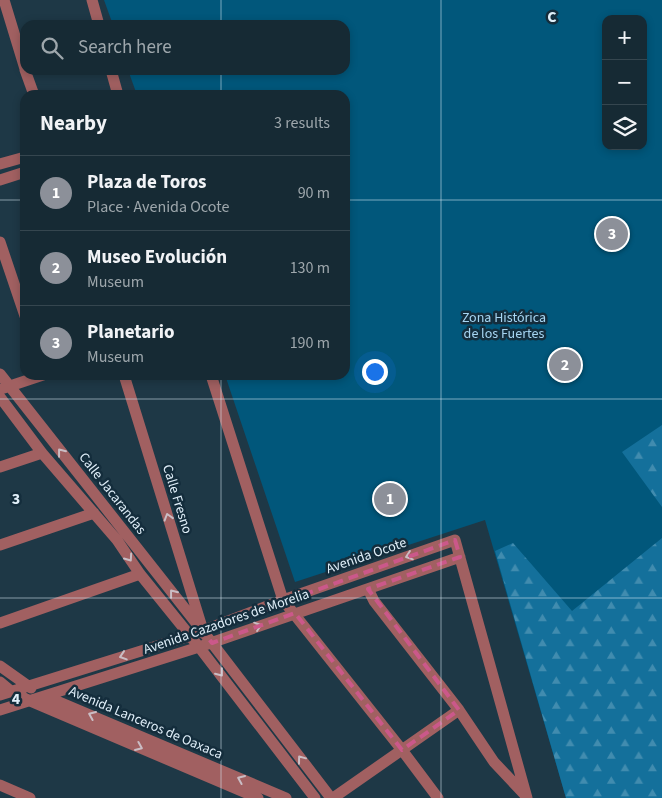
<!DOCTYPE html>
<html lang="en">
<head>
<meta charset="utf-8">
<style>
	body { margin:0; font-family:"Source Sans 3",sans-serif; background:#1f323c; color:#f1f3f6 }
	.controls { position:absolute; right:15px; top:15px; display:grid; overflow:hidden; border-radius:10px; box-shadow:0 2px 8px #0003 }
	.controls button { width:45px; height:45px; display:grid; place-items:center; padding:0; border:0; border-bottom:1px solid #35464f; background:#162a34; color:#f1f3f6; font:25px sans-serif }
	.you { position:absolute; left:374px; top:371px; width:18px; height:18px; margin:-12px; border:4px solid #fff; border-radius:50%; background:#1a73e8; box-shadow:0 0 0 8px #1a73e833 }
	.badge { display:grid; place-items:center; width:32px; height:32px; border-radius:50%; background:#8c9099; color:#fff; font-size:16px; font-weight:700 }
	.pin { position:absolute; translate:-50% -50%; border:2px solid #fff; box-shadow:0 1px 5px #0006 }
	.list { margin:0; padding:0; list-style:none }
	h2 { display:flex; justify-content:space-between; align-items:center; height:65px; margin:0; padding:0 20px; font-size:21px }
	h2 small { font-size:16px; font-weight:400; color:#9ea7ac }
	.list li { display:grid; grid-template-columns:32px 1fr auto; gap:15px; align-items:center; box-sizing:border-box; height:75px; padding:0 20px; border-top:1px solid #35464f }
	.list b { display:block; font-size:19px; white-space:nowrap }
	.list p { margin:0; font-size:16px; white-space:nowrap; color:#9ea7ac }
	.list em { font-size:16px; font-style:normal; color:#9ea7ac }
	.icon { flex:none; width:28px; height:28px; fill:none; stroke:currentColor; stroke-width:2; stroke-linecap:round; stroke-linejoin:round }
	.map { position:relative; flex:none; width:662px; height:798px; overflow:hidden }
	.search { position:absolute; background:#162a34; box-shadow:0 2px 8px #0003; left:20px; top:20px; width:330px; height:55px; display:flex; align-items:center; gap:12px; box-sizing:border-box; padding:0 18px; border-radius:15px; color:#9ea7ac; font-size:19px }
	.panel { position:absolute; background:#162a34; box-shadow:0 2px 8px #0003; left:20px; top:90px; width:330px; height:290px; border-radius:15px }
	.map>svg:first-child { display:block }
	.green { fill:#01577b; fill-rule:evenodd }
	.forest { fill:url(#forest-firs) }
	.lines { fill:none; stroke-linecap:round; stroke-linejoin:round }
	.minor { stroke:#a16061; stroke-width:11 }
	.oneway { stroke:#cabdc4 }
	.marked { fill:none; stroke:#cb588a; stroke-width:4; stroke-dasharray:10 6; stroke-linejoin:round }
	.grid { fill:none; stroke:#e0eff9; stroke-width:1; stroke-opacity:0.55 }
	.labels { text-anchor:middle; stroke-width:5; stroke-linejoin:round; paint-order:stroke }
	.park-label { font-size:14px; fill:#a6d5f2; stroke:#142d3c }
	.street-label { font-size:14px; fill:#e0eff9; stroke:#142d3c }
	.grid-label { font-size:16px; text-anchor:middle; font-weight:bold; fill:#e0eff9; stroke:#142d3c; stroke-width:5; stroke-linejoin:round; paint-order:stroke }
</style>
</head>
<body>
<div class="map">
<svg width="662" height="798" viewBox="0 0 662 798">
	<defs>
		<pattern id="forest-firs" width="22" height="20" patternUnits="userSpaceOnUse" patternTransform="scale(1.25)"><rect width="22" height="20" fill="#14709b"/><path d="M5 1l3.5 6h-7zM16 11l3.5 6h-7z" fill="#418caf"/></pattern>
	</defs>
	<rect width="100%" height="100%" fill="#1e3846"/>
	<path class="green" d="M104 0H662V798H566L485 520 295 582 225 375H345V95H137L128 70H345V25H113ZM606 19H643V146H606Z"/>
	<path class="forest" d="M662 425V507L622 452Z
		M662 538V798H566L495 551 513 543 572 611Z"/>
	<g class="lines">
		<path class="minor" d="M4 0 25 69
			M92 0 99 25
			M25 70 34 95
			M111 70 118 95
			M0 164 25 157
			M0 180 25 172
			M0 242 25 316
			M0 374 212 643 331 798
			M124 375 201 624
			M211 375 283 600 402 750 438 798
			M4 388 43 375
			M0 397 42 453 117 540 140 574 199 647 315 798
			M0 467 42 453
			M0 545 94 513
			M368 589 374 601 459 710 494 762 525 795
			M0 623 140 574
			M0 666 31 688
			M0 682 12 692 30 701 258 798
			M0 695 189 636 283 600 455 540 527 798
			M45 696 286 798
			M0 710 199 647 460 557
			M0 785 30 798
			M333 798 459 710"/>
	</g>
	<defs><path id="oneway-chevron" d="M-2-3.5L2.5 0L-2 3.5" fill="none" stroke-width="1.6" stroke-linecap="round" stroke-linejoin="round" transform="scale(1.25)"/></defs>
	<g class="oneway">
		<use href="#oneway-chevron" transform="translate(61 452) rotate(-128)"/>
		<use href="#oneway-chevron" transform="translate(168 517) rotate(-107)"/>
		<use href="#oneway-chevron" transform="translate(409 556) rotate(161)"/>
		<use href="#oneway-chevron" transform="translate(129 558) rotate(55)"/>
		<use href="#oneway-chevron" transform="translate(173 593) rotate(-128)"/>
		<use href="#oneway-chevron" transform="translate(258 626) rotate(-19)"/>
		<use href="#oneway-chevron" transform="translate(123 656) rotate(162)"/>
		<use href="#oneway-chevron" transform="translate(220 673) rotate(52)"/>
		<use href="#oneway-chevron" transform="translate(92 715) rotate(-157)"/>
		<use href="#oneway-chevron" transform="translate(139 747) rotate(23)"/>
		<use href="#oneway-chevron" transform="translate(301 759) rotate(-127)"/>
		<use href="#oneway-chevron" transform="translate(241 779) rotate(-157)"/>
	</g>
	<path class="marked" d="M455 540 460 557 368 589 459 710 402 750 295 613 212 643 203 631Z"/>
	<path class="grid" d="M221 0V25M441 0V798M221 70V95M0 200H25M345 200H662M221 375V798M0 399H662M0 598H662"/>
	<g class="labels">
		<g class="park-label">
			<text x="504" y="322">Zona Histórica<tspan x="504" dy="16">de los Fuertes</tspan></text>
		</g>
		<g class="street-label">
			<text transform="translate(113 493) rotate(52)" y="5">Calle Jacarandas</text>
			<text transform="translate(178 499) rotate(73)" y="5">Calle Fresno</text>
			<text transform="translate(366 555) rotate(-19)" y="5">Avenida Ocote</text>
			<text transform="translate(226 621) rotate(-19)" y="5">Avenida Cazadores de Morelia</text>
			<text transform="translate(146 722) rotate(23)" y="5">Avenida Lanceros de Oaxaca</text>
		</g>
	</g>
	<g class="grid-label">
		<text x="552" y="22">C</text>
		<text x="16" y="504">3</text>
		<text x="16" y="704">4</text>
	</g>
</svg>
<div class="controls">
<button>+</button>
<button>−</button>
<button><svg class="icon" aria-label="layers" viewBox="0 0 24 24"><path d="M12 4l9 5-9 5-9-5zM3 14l9 5 9-5"/></svg></button>
</div>
<div class="you"></div>
<div class="pin badge" style="left:390px;top:499px">1</div>
<div class="pin badge" style="left:565px;top:365px">2</div>
<div class="pin badge" style="left:612px;top:234px">3</div>
<div class="search"><svg class="icon" aria-label="search" viewBox="0 0 24 24"><circle cx="10" cy="10" r="6"/><path d="M15 15l6 6"/></svg>Search here</div>
<section class="panel">
<h2>Nearby<small>3 results</small></h2>
<ul class="list">
<li><span class="badge">1</span><div><b>Plaza de Toros</b><p>Place · Avenida Ocote</p></div><em>90 m</em></li>
<li><span class="badge">2</span><div><b>Museo Evolución</b><p>Museum</p></div><em>130 m</em></li>
<li><span class="badge">3</span><div><b>Planetario</b><p>Museum</p></div><em>190 m</em></li>
</ul>
</section>
</div>
</body>
</html>
